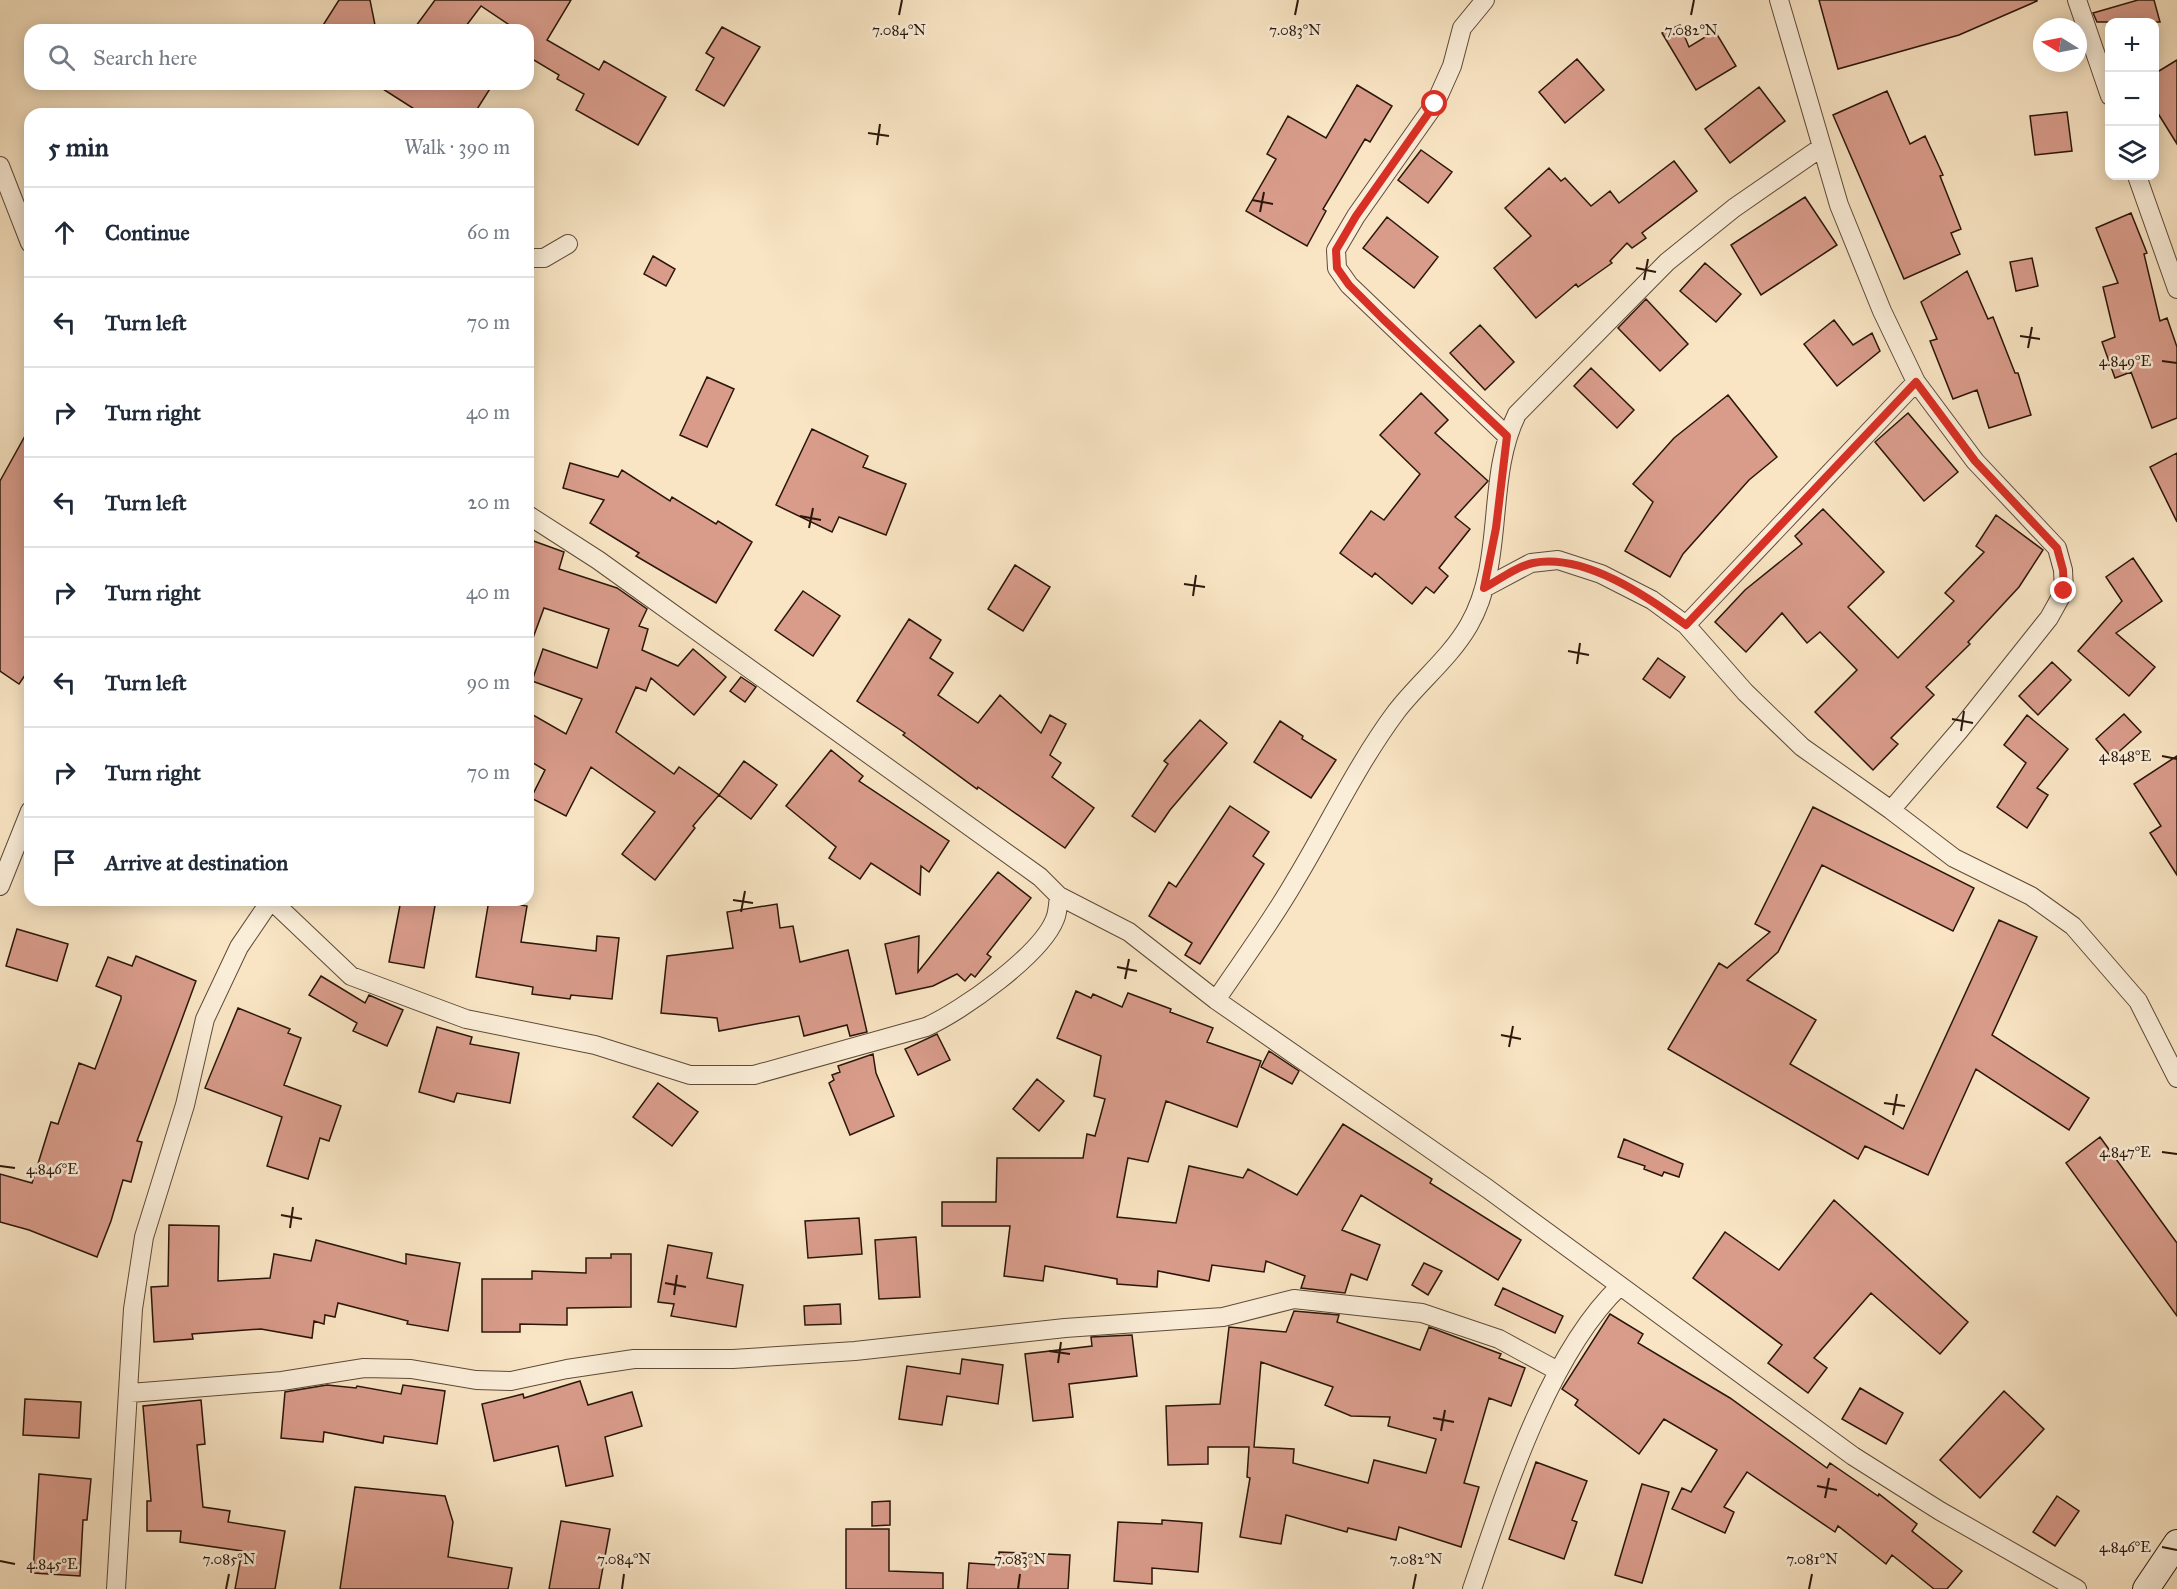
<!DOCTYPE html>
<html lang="en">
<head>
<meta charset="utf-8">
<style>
	body { margin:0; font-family:"IM FELL Great Primer",serif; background:#f2f2f3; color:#1f2937 }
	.controls { position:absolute; right:18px; top:18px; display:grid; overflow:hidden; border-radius:12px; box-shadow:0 3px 15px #0003 }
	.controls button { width:54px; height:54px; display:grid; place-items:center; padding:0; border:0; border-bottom:2px solid #e0e1e3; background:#fff; color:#1f2937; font:30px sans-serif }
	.compass { position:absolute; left:2033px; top:18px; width:54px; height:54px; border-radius:50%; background:#fff; box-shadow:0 3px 15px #0003; rotate:280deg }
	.stop { position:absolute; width:18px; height:18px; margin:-14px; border:4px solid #d93025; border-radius:50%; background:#fff }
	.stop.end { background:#d93025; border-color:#fff; box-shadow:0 2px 6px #0008 }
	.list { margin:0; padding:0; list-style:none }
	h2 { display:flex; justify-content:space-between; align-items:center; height:78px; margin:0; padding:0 24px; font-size:26px }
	h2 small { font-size:20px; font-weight:400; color:#747a83 }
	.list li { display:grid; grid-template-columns:39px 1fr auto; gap:18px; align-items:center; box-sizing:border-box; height:90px; padding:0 24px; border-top:2px solid #e0e1e3 }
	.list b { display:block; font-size:22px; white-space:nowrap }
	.list em { font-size:20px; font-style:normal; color:#747a83 }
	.icon { flex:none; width:33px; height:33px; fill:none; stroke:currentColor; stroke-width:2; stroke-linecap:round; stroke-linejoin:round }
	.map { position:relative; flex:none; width:2177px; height:1589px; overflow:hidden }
	.search { position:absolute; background:#fff; box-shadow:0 3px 15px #0003; left:24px; top:24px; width:510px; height:66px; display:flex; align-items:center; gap:15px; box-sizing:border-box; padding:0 21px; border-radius:18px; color:#747a83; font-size:22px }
	.panel { position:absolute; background:#fff; box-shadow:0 3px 15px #0003; left:24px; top:108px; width:510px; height:798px; border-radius:18px }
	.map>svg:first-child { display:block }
	.building { fill:#d99c8b; stroke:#2a160a; stroke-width:1.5; fill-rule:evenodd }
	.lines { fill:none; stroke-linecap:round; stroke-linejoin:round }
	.street-casing { stroke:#5e4a38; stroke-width:20 }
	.secondary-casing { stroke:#2a160a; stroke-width:28 }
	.street { stroke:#fbeed9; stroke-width:18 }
	.secondary { stroke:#fbeed9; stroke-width:26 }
	.route { stroke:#d93025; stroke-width:8 }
	.ticks { fill:none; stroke:#2a160a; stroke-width:2 }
	.ticks-label { font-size:15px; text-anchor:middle; fill:#2a160a; stroke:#fbeed9; stroke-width:5; stroke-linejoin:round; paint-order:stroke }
</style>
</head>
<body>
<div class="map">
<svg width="2177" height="1589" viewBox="0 0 2177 1589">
	<rect width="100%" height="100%" fill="#f9e5c4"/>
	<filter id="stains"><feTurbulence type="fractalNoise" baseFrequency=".00333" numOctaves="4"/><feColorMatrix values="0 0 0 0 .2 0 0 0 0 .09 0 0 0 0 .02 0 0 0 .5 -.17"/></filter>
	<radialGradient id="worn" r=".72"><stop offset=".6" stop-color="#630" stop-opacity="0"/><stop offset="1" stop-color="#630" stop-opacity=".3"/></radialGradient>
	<path class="building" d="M339 0H370L376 30H320Z
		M435 0H571L547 40 599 70 604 61 666 97 638 145 576 110 584 94 557 79 559 75 534 60 528 71V30H517L481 6 463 30H413Z
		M1819 0H2037V1L1959 35 1838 69Z
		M2138 0H2154L2160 22H2097L2093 13Z
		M1680 25 1689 47 1715 31 1736 66 1696 90 1662 33Z
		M722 27 760 47 724 106 696 90 714 58 706 53Z
		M1577 59 1604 90 1565 123 1539 92Z
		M2177 60V144L2154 107V74Z
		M375 84H493L474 114H422Z
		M1357 85 1392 106 1370 142 1365 139 1323 209 1326 211 1307 246 1246 211 1276 159 1267 154 1288 116 1326 138Z
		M1759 87 1785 121 1730 163 1705 129Z
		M1887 91 1910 144 1925 136 1943 175 1940 176 1961 229 1951 233 1960 254 1904 279 1833 115Z
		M2067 112 2072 151 2035 155 2030 116Z
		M1421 150 1452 172 1428 203 1398 180Z
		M1674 161 1697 191 1642 233 1646 238 1632 248 1627 243 1610 261 1612 263 1578 287 1576 284 1536 318 1494 268 1531 236 1505 208 1549 168 1561 181 1565 178 1591 206 1610 191 1619 203Z
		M1805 197 1837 245 1761 295 1731 245Z
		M2131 213 2147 253 2144 254 2160 321 2167 318 2177 347V418L2152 428 2131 372 2115 378 2102 342 2115 337 2103 287 2118 283 2096 228Z
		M1387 217 1438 257 1414 288 1363 248Z
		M653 256 675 269 666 286 644 274Z
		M2032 258 2038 286 2016 291 2010 262Z
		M1705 263 1741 294 1716 322 1680 291Z
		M1967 271 1988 319 1993 317 2015 373H2018L2031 415 1989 428 1977 390 1953 399 1930 341 1937 339 1921 302Z
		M1646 299 1688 344 1660 371 1618 328Z
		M1834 320 1853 345 1872 333 1880 351 1837 386 1804 344Z
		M1480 325 1514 362 1485 390 1450 353Z
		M1591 368 1634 410 1617 428 1574 386Z
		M707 377 734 389 707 447 680 435Z
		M1421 393 1448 420 1435 433 1488 481 1455 517 1470 529 1439 568 1448 576 1434 593 1426 587 1412 604 1375 573 1372 577 1340 553 1371 511 1384 520 1420 474 1380 435Z
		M1728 395 1777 457 1749 480 1683 554 1670 577 1625 551 1653 502 1633 484 1674 438Z
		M1908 413 1958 472 1924 501 1875 442Z
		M30 427V668L19 684 0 671V481Z
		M812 429 868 456 863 467 906 484 886 535 839 517 832 532 776 505Z
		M2177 453V522L2150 467Z
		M570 463 618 477 622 470 670 501 672 497 716 524 718 521 752 542 716 603 636 556 639 553 590 523 604 500 563 488Z
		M1823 509 1884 572 1848 607 1898 658 1954 601 1945 593 1984 552 1976 546 1996 515 2043 550 2019 587 1968 642 1970 644 1926 687 1934 695 1891 738 1898 744 1873 770 1815 712 1857 670 1820 632 1807 643 1782 613 1746 652 1715 622 1745 590 1802 544 1795 536Z
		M528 539 564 552 559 569 617 588 647 609 639 626 648 629 642 650 678 666 693 649 726 677 694 715 651 678 646 691 636 687 616 732 674 774 679 767 719 795 693 826 695 828 655 880 622 854 655 812 591 767 566 816 531 798 545 770 528 760V712L566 734 582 699 532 681 543 649 597 668 609 629 544 608 530 646H528Z
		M2133 558 2162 601 2116 633 2155 667 2129 696 2078 651 2122 601 2106 577Z
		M1015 565 1050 587 1023 631 988 609Z
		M803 591 840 616 813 656 775 630Z
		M909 619 941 640 930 658 953 673 938 695 978 723 1000 695 1041 733 1050 715 1066 724 1050 755 1061 763 1052 777 1094 808 1065 848 978 787 977 789 903 735 905 733 857 701Z
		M1658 658 1685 677 1670 698 1643 679Z
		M2052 662 2071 680 2038 715 2019 696Z
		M741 677 756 687 745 702 730 691Z
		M2124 714 2141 732 2112 758 2096 739Z
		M2027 715 2068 749 2037 788 2048 795 2027 828 1997 807 2026 763 2004 745Z
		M1200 720 1227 743 1170 810 1155 832 1132 816 1168 764 1164 761Z
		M1280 721 1303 736 1302 739 1336 760 1311 798 1254 762Z
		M831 750 863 776 859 781 949 841 929 872 921 866 920 895 871 863 860 879 829 858 836 847 786 806Z
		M2177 756V875L2150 833 2161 826 2134 784Z
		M744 761 777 785 751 819 719 795Z
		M1230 806 1269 832 1253 856 1264 864 1200 964 1185 955 1192 943 1149 916 1169 882 1176 887Z
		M1813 807 1974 888 1953 931 1822 865 1778 952 1747 980 1816 1020 1790 1064 1903 1129 1999 920 2037 937 1992 1035 2089 1098 2069 1130 1976 1069 1928 1175 1865 1146 1858 1159 1668 1049 1719 963 1727 968 1770 932 1755 924Z
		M998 872 1031 898 987 954 991 957 975 977 971 974 965 981 957 974 933 986 896 994 885 944 919 936 918 972Z
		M401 900H436L424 968 389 962Z
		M489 900 527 906 521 942 596 951 597 936 619 938 612 999 571 995 570 999 532 994 533 987 476 977Z
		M777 904 780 928 793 926 800 962 848 950 867 1032 850 1036 847 1025 804 1036 799 1016 719 1031 717 1018 661 1013 667 956 733 948 727 912Z
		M17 929 68 944 57 981 6 966Z
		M136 956 196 981 137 1141 142 1142 131 1182 123 1180 111 1221 97 1257 29 1230 0 1222V1174L32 1183 51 1122 58 1124 79 1063 95 1069 121 999V996L96 986 108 957 132 966Z
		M321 976 365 1003 369 995 403 1010 387 1046 353 1031 357 1023 309 995Z
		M1076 991 1091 998 1093 994 1122 1007 1128 993 1171 1009 1170 1012 1213 1028 1207 1042 1261 1061 1237 1127 1166 1101 1148 1162 1128 1158 1117 1217 1176 1223 1189 1166 1243 1178 1248 1169 1297 1195 1343 1124 1432 1179 1430 1183 1521 1240 1498 1280 1361 1195 1342 1230 1380 1245 1367 1280 1351 1274 1345 1293 1301 1288 1305 1276 1266 1261 1264 1272 1212 1265 1209 1281 1158 1271 1157 1287 1117 1284V1279L1045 1266 1043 1281 1004 1276 1010 1226H942V1202H996L997 1158H1083L1087 1134 1095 1136 1105 1099 1094 1096 1101 1056 1057 1038Z
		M238 1008 290 1029 288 1033 301 1038 284 1085 341 1106 329 1141 320 1138 308 1179 267 1166 282 1117 205 1088Z
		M437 1027 472 1037 470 1044 519 1053 510 1103 457 1093 454 1102 419 1092Z
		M937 1034 950 1060 918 1075 905 1049Z
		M1269 1051 1299 1071 1292 1084 1261 1067Z
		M873 1054 876 1073 894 1116 850 1135 829 1083 834 1080 832 1075 840 1072 838 1066Z
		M1037 1079 1064 1101 1039 1131 1013 1109Z
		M658 1083 698 1112 672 1146 633 1117Z
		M2100 1137 2177 1243V1316L2066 1163Z
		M1624 1139 1683 1164 1679 1177 1664 1172 1662 1176 1644 1169 1645 1166 1618 1157Z
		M1834 1200 1968 1322 1940 1354 1871 1293 1814 1358 1827 1368 1808 1393 1768 1363 1782 1345 1693 1278 1725 1232 1779 1270Z
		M859 1218 862 1254 808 1258 805 1221Z
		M169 1225 219 1226 218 1281 270 1278 274 1254 311 1261 316 1240 406 1264V1254L460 1263 448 1331 407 1324 408 1321 338 1303 335 1317 325 1315 324 1324 314 1321 312 1338 261 1329 192 1334 193 1339 154 1342 151 1287 168 1286Z
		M916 1237 920 1297 879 1299 875 1240Z
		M668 1245 712 1253 707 1278 743 1285 736 1327 671 1316 674 1304 658 1302Z
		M611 1254H631V1307L567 1308V1325L520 1324V1332H482V1279H532V1271L586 1273V1258H611Z
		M1424 1263 1442 1271 1428 1295 1412 1285Z
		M1503 1288 1563 1316 1555 1333 1495 1305Z
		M840 1304 841 1324 805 1325 804 1306Z
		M1294 1311 1339 1315 1337 1322 1420 1350 1429 1327 1501 1354 1499 1358 1525 1368 1511 1406 1489 1398 1464 1483 1479 1487 1461 1547 1399 1527 1396 1540 1348 1528 1347 1532 1286 1515 1281 1544 1240 1537 1250 1478 1247 1477 1249 1447H1208V1464L1168 1465 1166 1406 1220 1404 1229 1327 1286 1332ZM1261 1362 1333 1387 1325 1405 1351 1416 1390 1417 1388 1426 1436 1439 1426 1473 1374 1460 1368 1483 1293 1463 1294 1449 1254 1447Z
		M1610 1314 1643 1334 1638 1343 1730 1398 1827 1468 1830 1463 1878 1496 1879 1494 1917 1524 1912 1531 1962 1571 1947 1589H1934L1892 1555 1886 1564 1838 1526 1835 1532 1747 1472 1724 1507 1734 1512 1725 1533 1672 1509 1682 1488 1691 1492 1717 1450 1664 1419 1639 1454 1575 1405 1578 1400 1562 1389Z
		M1132 1335 1137 1376 1069 1384 1073 1417 1033 1421 1025 1354 1092 1346 1091 1337Z
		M962 1359 1003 1365 998 1404 947 1396 942 1425 899 1419 907 1366 960 1374Z
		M580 1381 588 1405 632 1392 642 1426 605 1437 613 1476 566 1486 558 1446 494 1461 482 1404 523 1394 524 1398Z
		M327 1385 356 1388 357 1386 401 1394 403 1385 445 1391 437 1444 384 1436 383 1443 324 1432 323 1442 281 1438 285 1392Z
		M1860 1388 1903 1413 1886 1444 1842 1419Z
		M2004 1391 2044 1429 1980 1498 1940 1460Z
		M25 1399 81 1402 79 1438 23 1435Z
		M201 1400 205 1444 197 1445 203 1507 230 1511 228 1522 285 1531 275 1589H235L242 1551 180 1542 181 1531H147V1501H151L143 1406Z
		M1536 1462 1587 1481 1572 1520 1577 1522 1564 1559 1509 1539Z
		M39 1474 91 1479 87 1520H83L80 1576 33 1573Z
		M1642 1484 1669 1492 1642 1583 1615 1575Z
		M355 1487 445 1496 453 1522 448 1557 512 1568 508 1589H340Z
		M2057 1496 2079 1511 2055 1546 2033 1532Z
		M890 1501V1525L872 1526V1502Z
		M1162 1520 1202 1523 1198 1572 1152 1568V1584L1114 1581 1118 1522 1162 1524Z
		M561 1521 610 1529 599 1589H549Z
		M846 1529H889V1571L943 1573V1589H846Z
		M999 1552 1070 1555 1068 1589H967L969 1563 999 1565Z"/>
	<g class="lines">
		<g class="street-casing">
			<path id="street" d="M1485 0 1462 28 1452 66 1435 104 1356 216 1336 250 1337 268 1349 285 1507 436
				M1779 0 1839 205 1882 311 1916 382 1975 461 2057 548 2063 570 2064 591 2049 618 1959 731 1891 810
				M2077 0 2110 96
				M0 166 30 243
				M2137 176 2177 289
				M528 258H544L568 244
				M528 515 598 560 1040 877 1059 896 1129 932 1216 1000 1488 1189 1853 1456 1940 1511 2077 1589
				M1484 588 1531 563 1558 560 1601 574 1652 600 1686 625 1745 692 1802 747 1891 810 1954 858 2031 896 2073 926 2138 1001 2177 1078
				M1686 625 1916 382
				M0 886 30 811
				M1216 1000C1243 960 1272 921 1296 879 1329 824 1358 763 1396 712 1419 682 1450 658 1469 625 1506 560 1485 479 1517 414L1667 262 1734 208 1822 147
				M130 1393 282 1381 364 1368 411 1369 476 1380 511 1381 567 1369 634 1359H733L855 1351 1065 1328 1223 1317 1294 1299 1422 1313 1499 1339 1558 1371
				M116 1589 133 1309 144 1237 185 1105 205 1019 239 947 271 900 351 976 466 1019 595 1045 690 1075H754L926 1027C962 1011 1041 955 1055 919 1058 912 1058 903 1059 896
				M1472 1589C1504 1496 1548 1354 1620 1286"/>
		</g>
		<g class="secondary-casing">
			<path id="secondary" d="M2146 1589 2177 1543"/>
		</g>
		<use href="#street" class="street"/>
		<use href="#secondary" class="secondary"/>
	</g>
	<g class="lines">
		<path class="route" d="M1435 104 1356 216 1336 250 1337 268 1349 285 1383 319 1507 436 1496 528 1484 588C1499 580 1517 566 1533 563 1584 553 1647 596 1686 625L1916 382 1975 461 2057 548 2063 570 2064 591"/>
	</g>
	<path class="ticks" d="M899 15 902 0M1295 15 1298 0M1691 15 1694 0M868 133 889 136M877 145 880 124M1252 200 1273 204M1260 212 1264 192M1636 268 1656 272M1644 280 1648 259M2020 336 2040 339M2028 348 2032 327M2162 361 2177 363M800 516 821 520M809 528 813 508M1184 584 1205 587M1193 596 1196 575M1568 651 1589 655M1577 664 1580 643M1952 719 1973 723M1961 731 1964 711M2162 756 2177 759M733 900 753 903M741 912 745 891M1117 967 1137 971M1125 979 1129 959M1501 1035 1521 1039M1509 1047 1513 1026M1884 1103 1905 1106M1893 1115 1897 1094M2162 1152 2177 1154M0 1166 15 1168M281 1215 302 1219M290 1228 293 1207M665 1283 686 1287M674 1295 677 1275M1049 1351 1070 1354M1058 1363 1061 1342M1433 1418 1454 1422M1441 1431 1445 1410M1817 1486 1837 1490M1825 1498 1829 1478M2162 1547 2177 1550M0 1561 15 1564M226 1589 229 1574M622 1589 624 1574M1018 1589 1020 1574M1413 1589 1416 1574M1809 1589 1812 1574"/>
	<g class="ticks-label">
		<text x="899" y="35">7.084°N</text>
		<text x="1295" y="35">7.083°N</text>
		<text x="1691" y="35">7.082°N</text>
		<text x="2125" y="366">4.849°E</text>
		<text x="2125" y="761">4.848°E</text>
		<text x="2125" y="1157">4.847°E</text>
		<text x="52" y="1174">4.846°E</text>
		<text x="2125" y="1552">4.846°E</text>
		<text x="229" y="1564">7.085°N</text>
		<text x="624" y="1564">7.084°N</text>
		<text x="1020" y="1564">7.083°N</text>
		<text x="1416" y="1564">7.082°N</text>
		<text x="1812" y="1564">7.081°N</text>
		<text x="52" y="1569">4.845°E</text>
	</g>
	<rect width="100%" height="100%" filter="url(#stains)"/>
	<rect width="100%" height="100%" fill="url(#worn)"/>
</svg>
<div class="controls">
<button>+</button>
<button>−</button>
<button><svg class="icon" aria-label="layers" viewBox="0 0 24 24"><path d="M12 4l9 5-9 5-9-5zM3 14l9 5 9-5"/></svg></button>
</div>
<svg class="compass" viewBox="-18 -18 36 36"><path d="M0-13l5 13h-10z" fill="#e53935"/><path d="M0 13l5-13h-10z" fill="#747a83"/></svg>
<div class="stop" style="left:1435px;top:104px"></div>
<div class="stop end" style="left:2064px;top:591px"></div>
<div class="search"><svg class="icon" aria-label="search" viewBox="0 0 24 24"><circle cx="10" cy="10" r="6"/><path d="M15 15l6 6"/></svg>Search here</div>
<section class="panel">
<h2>5 min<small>Walk · 390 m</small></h2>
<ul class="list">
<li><svg class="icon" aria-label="ahead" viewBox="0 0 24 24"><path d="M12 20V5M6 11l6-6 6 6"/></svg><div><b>Continue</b></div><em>60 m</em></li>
<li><svg class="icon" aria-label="left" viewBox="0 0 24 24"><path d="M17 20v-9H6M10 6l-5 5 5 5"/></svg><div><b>Turn left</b></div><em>70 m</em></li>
<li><svg class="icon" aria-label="right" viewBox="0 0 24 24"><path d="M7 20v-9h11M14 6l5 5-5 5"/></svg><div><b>Turn right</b></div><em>40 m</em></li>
<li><svg class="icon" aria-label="left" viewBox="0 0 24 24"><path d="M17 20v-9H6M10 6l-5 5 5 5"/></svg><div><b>Turn left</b></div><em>20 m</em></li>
<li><svg class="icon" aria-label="right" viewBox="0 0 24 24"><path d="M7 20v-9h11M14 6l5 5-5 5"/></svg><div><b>Turn right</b></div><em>40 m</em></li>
<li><svg class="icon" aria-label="left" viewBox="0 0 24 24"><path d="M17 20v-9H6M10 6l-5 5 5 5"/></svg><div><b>Turn left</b></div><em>90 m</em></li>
<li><svg class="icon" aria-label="right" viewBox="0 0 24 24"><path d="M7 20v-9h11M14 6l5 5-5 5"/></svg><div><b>Turn right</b></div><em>70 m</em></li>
<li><svg class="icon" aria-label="arrive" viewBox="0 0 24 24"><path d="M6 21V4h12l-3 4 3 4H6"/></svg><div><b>Arrive at destination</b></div></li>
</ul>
</section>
</div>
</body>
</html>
